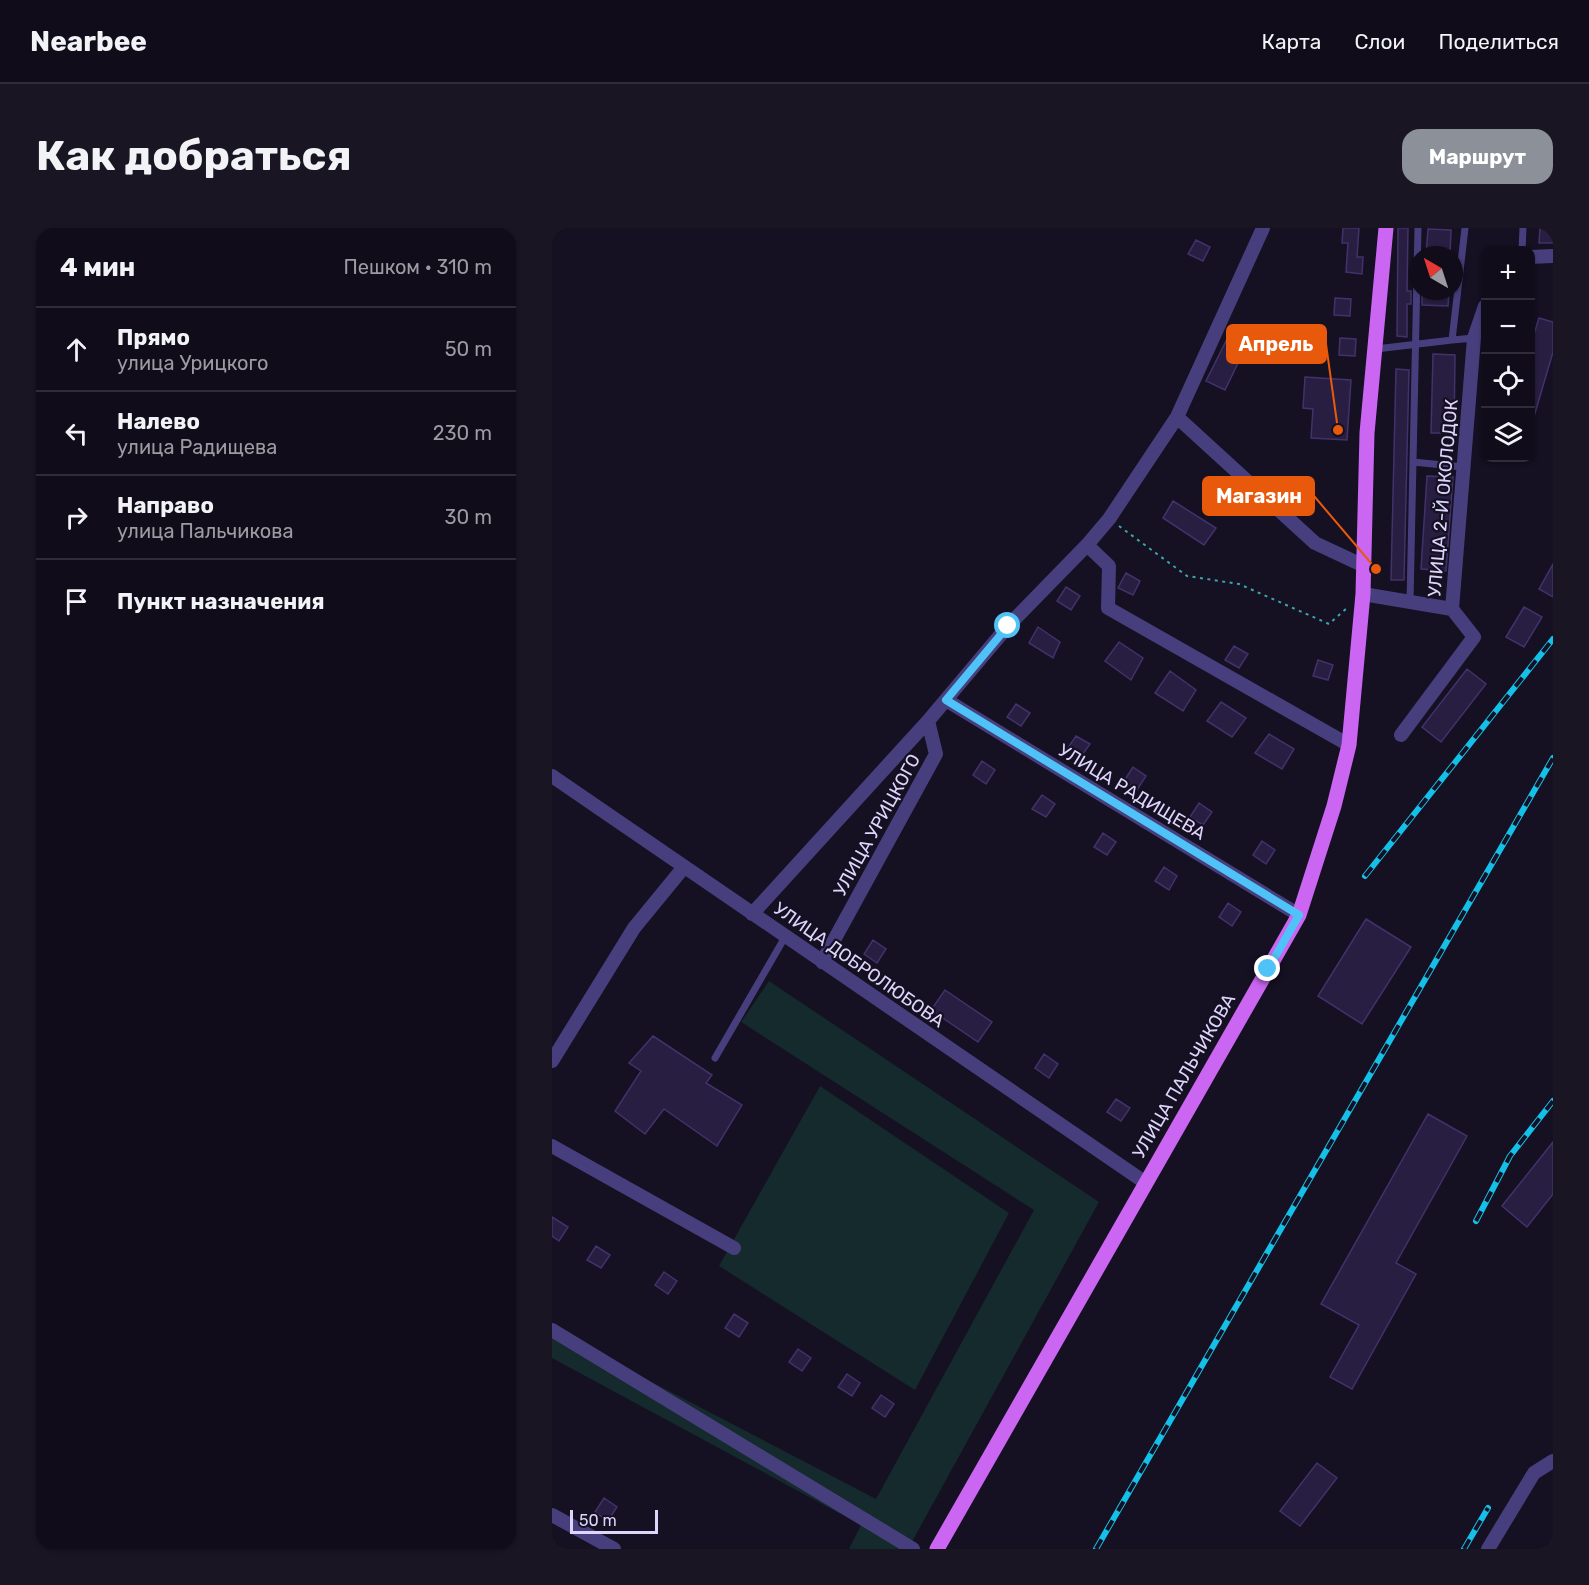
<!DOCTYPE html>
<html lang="ru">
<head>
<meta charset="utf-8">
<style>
	body { margin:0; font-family:Rubik,sans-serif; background:#191523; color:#f1f3f6 }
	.controls { position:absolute; right:18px; top:18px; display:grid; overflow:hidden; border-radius:12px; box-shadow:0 2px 4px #0004 }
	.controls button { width:54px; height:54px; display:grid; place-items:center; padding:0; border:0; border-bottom:2px solid #302c39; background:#100c1a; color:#f1f3f6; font:30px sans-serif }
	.compass { position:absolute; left:857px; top:18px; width:54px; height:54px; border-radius:50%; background:#100c1a; box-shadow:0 2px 4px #0004; rotate:321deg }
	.scale { position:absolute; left:18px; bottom:15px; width:88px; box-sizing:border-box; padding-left:6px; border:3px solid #ddd5fb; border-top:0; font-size:16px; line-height:21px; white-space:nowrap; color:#ddd5fb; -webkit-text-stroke:4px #151022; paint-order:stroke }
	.stop { position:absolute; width:18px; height:18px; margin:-14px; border:4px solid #4fc3f7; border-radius:50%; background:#fff }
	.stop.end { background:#4fc3f7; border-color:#fff; box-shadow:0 2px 6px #0008 }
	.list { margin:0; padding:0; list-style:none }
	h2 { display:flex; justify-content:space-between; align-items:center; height:78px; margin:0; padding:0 24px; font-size:26px }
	h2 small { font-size:20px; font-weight:400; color:#9c9ba2 }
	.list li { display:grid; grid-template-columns:39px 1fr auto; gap:18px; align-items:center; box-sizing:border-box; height:84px; padding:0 24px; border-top:2px solid #302c39 }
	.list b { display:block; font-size:22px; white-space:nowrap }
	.list p { margin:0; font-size:20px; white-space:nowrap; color:#9c9ba2 }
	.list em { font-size:20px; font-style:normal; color:#9c9ba2 }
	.icon { flex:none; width:33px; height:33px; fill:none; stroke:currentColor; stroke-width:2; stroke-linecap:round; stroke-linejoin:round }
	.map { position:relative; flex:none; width:1001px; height:1321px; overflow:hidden; border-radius:18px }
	header { display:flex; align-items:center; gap:36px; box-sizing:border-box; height:84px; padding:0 30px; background:#100c1a; border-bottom:2px solid #302c39 }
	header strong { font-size:28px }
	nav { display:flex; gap:33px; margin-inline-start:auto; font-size:21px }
	.intro { display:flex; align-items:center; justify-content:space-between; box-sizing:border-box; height:144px; padding:0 36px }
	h1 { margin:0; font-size:42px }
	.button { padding:15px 27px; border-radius:18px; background:#8c9099; color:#fff; font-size:21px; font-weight:700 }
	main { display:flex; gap:36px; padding:0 36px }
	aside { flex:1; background:#100c1a; border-radius:18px; box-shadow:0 2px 4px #0004 }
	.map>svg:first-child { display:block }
	.green { fill:#142a2c }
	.building { fill:#281e41; stroke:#42326b; stroke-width:1.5 }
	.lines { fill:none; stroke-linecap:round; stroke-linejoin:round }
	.path { stroke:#39a7ab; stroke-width:2; stroke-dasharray:3 4.5; stroke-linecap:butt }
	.lane { stroke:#473f7d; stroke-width:7 }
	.street { stroke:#473f7d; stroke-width:14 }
	.primary { stroke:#ca66f2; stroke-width:15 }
	.rail-casing { stroke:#14bfe8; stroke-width:6 }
	.rail { stroke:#151022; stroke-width:4; stroke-dasharray:11; stroke-linecap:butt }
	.route { stroke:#4fc3f7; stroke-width:8 }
	.labels { text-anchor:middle; stroke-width:4.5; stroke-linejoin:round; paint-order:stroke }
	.street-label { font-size:18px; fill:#ddd5fb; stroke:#151022 }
	.leader { fill:none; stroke:#e8590c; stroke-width:2 }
	.callout-dot { fill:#e8590c; stroke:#151022; stroke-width:2 }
	.callout { fill:#e8590c; stroke:#e8590c; stroke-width:2 }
	.callout-label { font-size:20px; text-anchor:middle; font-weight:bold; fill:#fff }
</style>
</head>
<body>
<header>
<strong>Nearbee</strong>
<nav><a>Карта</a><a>Слои</a><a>Поделиться</a></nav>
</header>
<div class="intro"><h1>Как добраться</h1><a class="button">Маршрут</a></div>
<main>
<aside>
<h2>4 мин<small>Пешком · 310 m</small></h2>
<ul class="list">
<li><svg class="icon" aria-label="ahead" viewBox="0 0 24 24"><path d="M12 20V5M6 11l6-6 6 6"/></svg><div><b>Прямо</b><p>улица Урицкого</p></div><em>50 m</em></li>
<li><svg class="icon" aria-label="left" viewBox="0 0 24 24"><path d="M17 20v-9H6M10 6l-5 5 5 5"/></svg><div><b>Налево</b><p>улица Радищева</p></div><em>230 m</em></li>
<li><svg class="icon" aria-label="right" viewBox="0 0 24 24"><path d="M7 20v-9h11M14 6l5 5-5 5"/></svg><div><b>Направо</b><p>улица Пальчикова</p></div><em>30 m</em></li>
<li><svg class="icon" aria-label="arrive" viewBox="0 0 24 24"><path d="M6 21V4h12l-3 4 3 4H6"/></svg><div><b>Пункт назначения</b></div></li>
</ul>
</aside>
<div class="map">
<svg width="1001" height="1321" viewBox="0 0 1001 1321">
	<rect width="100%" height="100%" fill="#151022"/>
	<path class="green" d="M217 753 547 974 356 1321H297L309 1297 0 1130V1102L324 1271 482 982 189 794Z
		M268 858 457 985 363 1162 167 1038Z"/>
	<path class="building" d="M791 0H807L805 29H811L810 46 794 44 796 15H790Z
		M846 0H856L855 63H859V76H855V109L845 108Z
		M988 0H1001V15H987Z
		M876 1 899 2 898 27H874Z
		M644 12 658 19 651 33 636 26Z
		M870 63H897L896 78 870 77Z
		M783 70 799 71 798 88 782 87Z
		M987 90 1001 94V124L981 192H978V119Z
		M681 99 699 108 673 162 654 153Z
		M788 110 804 111 803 128 787 127Z
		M881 126 903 127 902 205H879Z
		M844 141 857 142 852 352H839Z
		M753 149 799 152 795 212 759 210 761 181 751 180Z
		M875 248 901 249 894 343 869 341Z
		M621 273 664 300 652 317 611 290Z
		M1001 336V369L987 361Z
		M574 345 588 353 581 367 566 360Z
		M514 359 528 368 519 382 505 373Z
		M972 379 990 389 972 419 954 409Z
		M486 399 508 414 501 430 477 415Z
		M567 414 591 430 579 452 553 433Z
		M682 418 696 426 687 440 673 432Z
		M766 432 781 437 776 452 761 448Z
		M915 441 934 456 889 514 870 499Z
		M618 443 644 462 631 483 603 465Z
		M669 474 694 490 680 509 655 493Z
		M464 476 478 485 469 498 455 489Z
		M717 506 742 521 730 541 703 525Z
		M524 508 538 516 528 530 515 521Z
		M430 533 443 542 434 556 421 547Z
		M581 539 594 548 585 562 572 553Z
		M490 567 503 576 494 589 480 581Z
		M647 575 660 584 651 597 638 589Z
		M551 605 564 614 555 627 542 619Z
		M710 613 723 622 714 636 701 627Z
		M612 639 625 648 617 662 603 653Z
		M676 675 689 684 680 698 667 689Z
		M814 691 859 719 810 796 766 768Z
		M321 712 334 721 325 735 312 726Z
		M393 762 440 794 426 814 379 782Z
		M101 808 160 847 154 855 190 877 165 918 112 881 93 906 63 883 89 843 77 835Z
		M492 826 506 836 497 850 483 840Z
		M564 871 578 880 569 893 555 884Z
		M876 886 915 908 844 1035 864 1046 800 1161 778 1149 807 1097 769 1076Z
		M1001 914V966L975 999 950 978Z
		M0 989 16 999 7 1013 0 1008Z
		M44 1018 58 1027 49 1040 35 1032Z
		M112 1044 125 1053 116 1066 103 1057Z
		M182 1086 196 1095 187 1109 173 1100Z
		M246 1121 259 1130 250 1143 237 1134Z
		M295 1146 308 1155 300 1168 286 1159Z
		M329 1167 342 1176 333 1189 320 1180Z
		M765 1235 785 1250 748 1298 728 1283Z
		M52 1270 65 1279 56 1293 43 1284Z"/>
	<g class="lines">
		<path class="path" d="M567 298 635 348 687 356 777 396 796 379"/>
		<path class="lane" d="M970 22 971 0
			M900 112 922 110
			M824 121 900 112 913 0
			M861 234 911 239
			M858 374 866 0
			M163 830 233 709"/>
		<path class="street" d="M978 29 1001 28
			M625 189 763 315 810 337
			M535 317 557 338 556 380 797 517
			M811 366 900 381
			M394 472 747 687
			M849 507 922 409 900 381 922 110 933 78
			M0 548 594 955
			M200 686 376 493
			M270 734 384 526 376 493 456 398 535 317 557 291 625 189 711 0
			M0 833 82 700 132 639
			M0 918 182 1020
			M0 1102 361 1321
			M0 1287 62 1321
			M936 1321 982 1245 1001 1233"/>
		<path class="primary" d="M385 1321 747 687 782 578 797 517 811 366 815 205 834 0"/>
		<g class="rail-casing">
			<path id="rail" d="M813 648 1001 411
				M924 993 958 928 1001 873
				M544 1321 1001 530
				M912 1321 936 1280"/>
		</g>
		<use href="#rail" class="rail"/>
	</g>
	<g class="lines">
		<path class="route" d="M456 398 394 472 747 687 716 741"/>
	</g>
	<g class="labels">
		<g class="street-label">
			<text transform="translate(891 270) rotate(-85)" y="6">УЛИЦА 2-Й ОКОЛОДОК</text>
			<text transform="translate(580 564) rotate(31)" y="6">УЛИЦА РАДИЩЕВА</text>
			<text transform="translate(325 597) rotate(-61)" y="6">УЛИЦА УРИЦКОГО</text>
			<text transform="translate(307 737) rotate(35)" y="6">УЛИЦА ДОБРОЛЮБОВА</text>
			<text transform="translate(632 848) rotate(-60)" y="6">УЛИЦА ПАЛЬЧИКОВА</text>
		</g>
	</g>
	<path class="leader" d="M786 202L774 116M824 341L762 268"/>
	<g class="callout-dot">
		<circle cx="786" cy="202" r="6"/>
		<circle cx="824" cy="341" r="6"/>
	</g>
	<g class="callout">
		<rect x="675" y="97" width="99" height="38" rx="6"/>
		<rect x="651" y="249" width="111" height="38" rx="6"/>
	</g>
	<g class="callout-label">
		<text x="724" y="123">Апрель</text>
		<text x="707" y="275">Магазин</text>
	</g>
</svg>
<div class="controls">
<button>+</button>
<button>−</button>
<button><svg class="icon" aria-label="locate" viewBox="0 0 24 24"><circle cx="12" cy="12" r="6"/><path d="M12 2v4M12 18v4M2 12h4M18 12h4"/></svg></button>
<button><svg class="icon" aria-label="layers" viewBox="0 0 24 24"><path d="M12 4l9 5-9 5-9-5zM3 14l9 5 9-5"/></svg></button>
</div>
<svg class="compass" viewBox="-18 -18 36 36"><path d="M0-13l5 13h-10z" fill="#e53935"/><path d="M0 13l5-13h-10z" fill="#9c9ba2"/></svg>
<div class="scale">50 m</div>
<div class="stop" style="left:456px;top:398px"></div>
<div class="stop end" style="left:716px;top:741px"></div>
</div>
</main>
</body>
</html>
